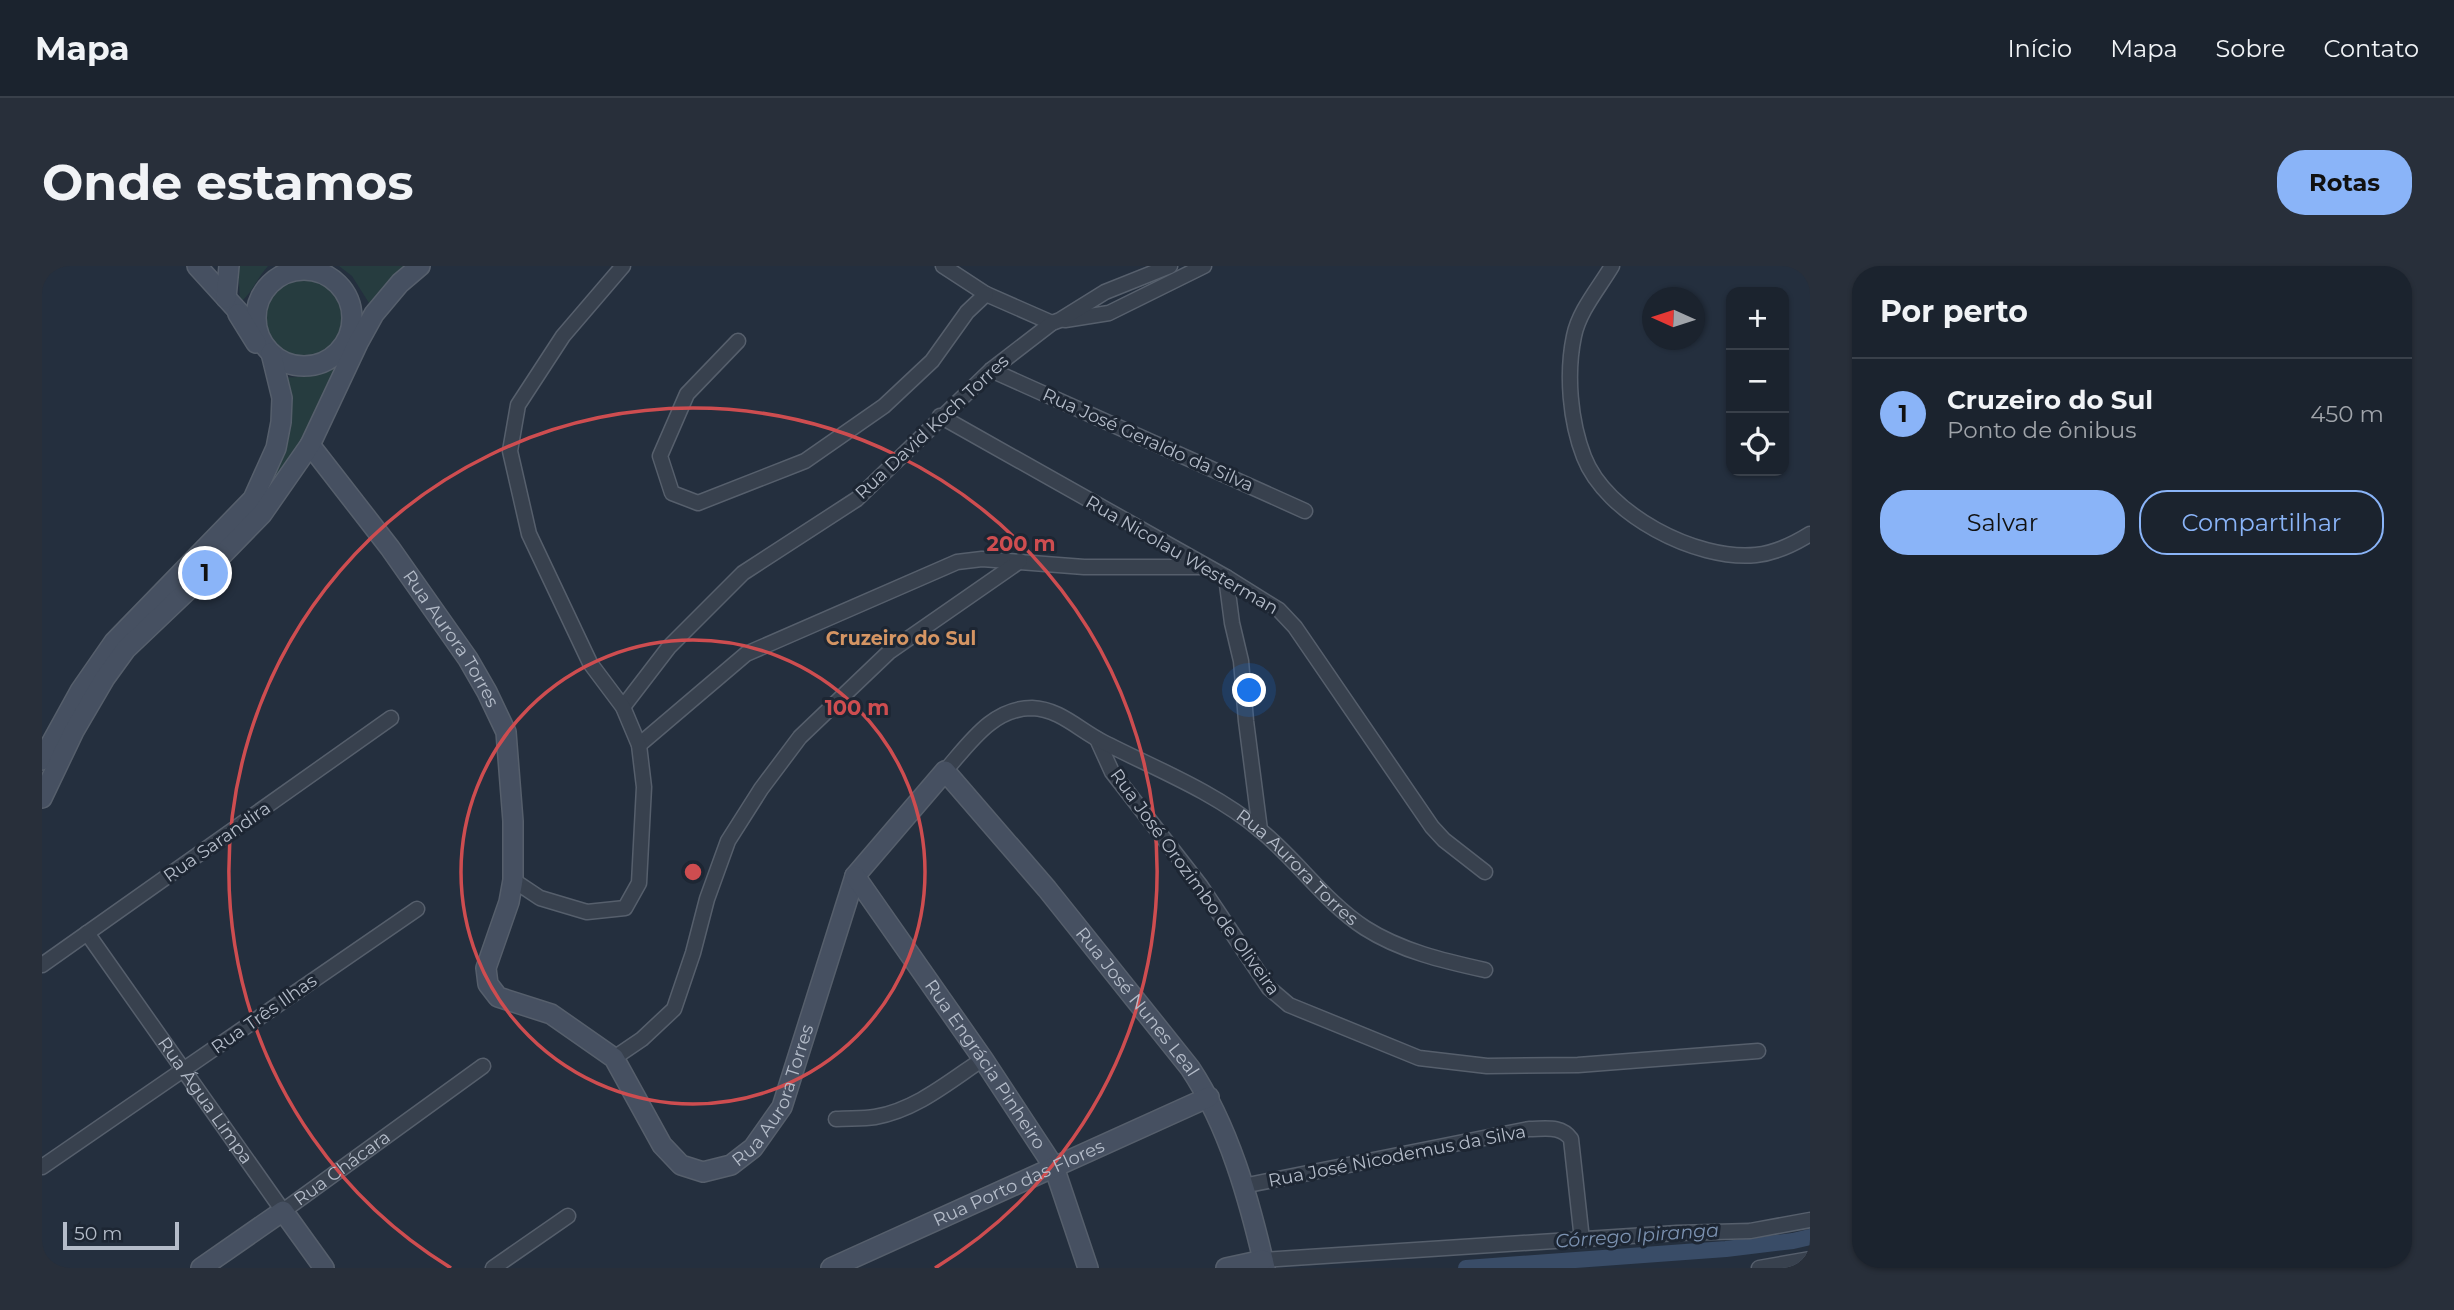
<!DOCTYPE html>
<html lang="pt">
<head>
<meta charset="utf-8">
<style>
	body { margin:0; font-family:Montserrat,sans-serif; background:#282f3a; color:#f1f3f6 }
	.controls { position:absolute; right:21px; top:21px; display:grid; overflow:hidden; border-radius:14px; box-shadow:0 2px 5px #0004 }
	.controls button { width:63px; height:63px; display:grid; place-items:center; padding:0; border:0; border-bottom:2px solid #39404a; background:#1b232e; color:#f1f3f6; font:35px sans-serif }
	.compass { position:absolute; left:1600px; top:21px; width:63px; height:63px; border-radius:50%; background:#1b232e; box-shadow:0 2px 5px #0004; rotate:273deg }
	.scale { position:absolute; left:21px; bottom:18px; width:116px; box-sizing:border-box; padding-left:7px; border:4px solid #b4bcc9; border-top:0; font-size:19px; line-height:24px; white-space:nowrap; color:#b4bcc9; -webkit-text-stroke:5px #1d2633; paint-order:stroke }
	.you { position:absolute; left:1208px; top:425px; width:24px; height:24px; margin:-18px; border:5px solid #fff; border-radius:50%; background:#1a73e8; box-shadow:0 0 0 10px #1a73e833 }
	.badge { display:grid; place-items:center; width:46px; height:46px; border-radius:50%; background:#8ab4f8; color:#111; font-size:23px; font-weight:700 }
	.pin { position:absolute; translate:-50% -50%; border:4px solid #fff; box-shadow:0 2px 7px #0006 }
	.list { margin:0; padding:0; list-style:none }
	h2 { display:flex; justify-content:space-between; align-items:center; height:91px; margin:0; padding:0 28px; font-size:30px }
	h2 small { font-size:23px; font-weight:400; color:#a0a4aa }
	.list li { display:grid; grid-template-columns:46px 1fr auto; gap:21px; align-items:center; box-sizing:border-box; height:112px; padding:0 28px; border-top:2px solid #39404a }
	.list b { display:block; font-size:26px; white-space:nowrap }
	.list p { margin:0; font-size:23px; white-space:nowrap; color:#a0a4aa }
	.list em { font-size:23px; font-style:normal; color:#a0a4aa }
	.actions { display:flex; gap:14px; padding:21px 28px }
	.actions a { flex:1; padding:16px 0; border:2px solid #8ab4f8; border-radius:28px; text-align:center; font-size:24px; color:#8ab4f8 }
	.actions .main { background:#8ab4f8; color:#111 }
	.icon { flex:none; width:38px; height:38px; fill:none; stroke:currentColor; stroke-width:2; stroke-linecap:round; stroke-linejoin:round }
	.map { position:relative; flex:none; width:1768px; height:1002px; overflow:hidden; border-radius:28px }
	header { display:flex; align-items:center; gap:42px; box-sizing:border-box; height:98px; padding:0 35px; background:#1b232e; border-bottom:2px solid #39404a }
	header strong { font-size:33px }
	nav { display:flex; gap:38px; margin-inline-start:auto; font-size:24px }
	.intro { display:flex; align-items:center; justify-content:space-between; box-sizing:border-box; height:168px; padding:0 42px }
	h1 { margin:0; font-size:49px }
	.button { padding:18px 32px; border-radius:28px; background:#8ab4f8; color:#111; font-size:24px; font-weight:700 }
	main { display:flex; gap:42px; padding:0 42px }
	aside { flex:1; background:#1b232e; border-radius:28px; box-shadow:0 2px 5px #0004 }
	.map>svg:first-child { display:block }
	.green { fill:#263c3f }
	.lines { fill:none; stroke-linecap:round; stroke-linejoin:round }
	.canal { stroke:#394c67; stroke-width:16 }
	.street-casing { stroke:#565f6c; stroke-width:17 }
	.secondary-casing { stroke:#565f6c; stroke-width:22 }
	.street { stroke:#38414e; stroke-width:14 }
	.secondary { stroke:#465061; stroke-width:19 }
	.ring { fill:none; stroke:#ce4d50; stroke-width:3.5 }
	.labels { text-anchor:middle; stroke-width:6; stroke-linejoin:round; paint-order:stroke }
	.street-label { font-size:18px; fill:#b4bcc9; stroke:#1d2633 }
	.neighbourhood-label { font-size:19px; font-weight:bold; fill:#d59563; stroke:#1d2633 }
	.water-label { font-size:19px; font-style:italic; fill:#7c92b1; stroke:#1d2633 }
	.centre { fill:#ce4d50; stroke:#1d2633; stroke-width:3.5 }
	.ring-label { font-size:21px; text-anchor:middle; font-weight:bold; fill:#ce4d50; stroke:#1d2633; stroke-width:6; stroke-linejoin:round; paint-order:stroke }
</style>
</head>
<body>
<header>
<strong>Mapa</strong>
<nav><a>Início</a><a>Mapa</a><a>Sobre</a><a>Contato</a></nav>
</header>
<div class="intro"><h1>Onde estamos</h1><a class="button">Rotas</a></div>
<main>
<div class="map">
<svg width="1768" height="1002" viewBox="0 0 1768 1002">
	<rect width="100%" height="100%" fill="#242f3e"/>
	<path class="green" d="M196 0H226C216 11 210 26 200 35L198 34Z
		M297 0H363L350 10 327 37 310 10Z
		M221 50a40 40 0 1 1 80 0a40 40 0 1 1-80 0Z
		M295 99 257 179 217 236 242 111C261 112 278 110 295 99Z"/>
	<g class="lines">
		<path class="canal" d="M1424 1002 1684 983 1751 975 1768 971"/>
		<g class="street-casing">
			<g id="street">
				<path d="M901 0 944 28 1010 57"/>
				<path d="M1570 0C1557 22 1537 45 1532 70 1524 108 1528 155 1542 191 1564 248 1654 295 1714 289 1733 287 1752 278 1768 268"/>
				<path d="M1023 54 1067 47 1162 0"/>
				<path d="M696 75 645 128 618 190 630 227 656 237 763 195 842 140 890 95 925 46 944 28"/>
				<path d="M949 104 1263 245"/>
				<path d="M898 150 1184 311 1237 344 1253 361 1390 561 1402 574 1443 606"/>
				<path d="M1184 311 1190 357 1199 395 1204 455 1218 564"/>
				<path d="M581 441 627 381 701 307 815 233 949 104 1010 57 1018 54 1063 26 1128 0"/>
				<path d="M1055 473 1070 506 1158 619 1227 722 1247 739 1377 792 1445 800 1536 799 1716 785"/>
				<path d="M597 479 704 388 915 296 940 293 1042 301H1165"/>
				<path id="s1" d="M903 505C927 478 950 442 990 442 1018 443 1037 464 1061 476 1114 503 1173 526 1218 564 1255 594 1283 636 1323 662 1359 685 1402 695 1443 704"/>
				<path d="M471 614 498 632 545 646 583 642 597 617 602 521 597 479 581 441 548 397 487 268 468 185 476 139 521 70 581 0"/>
				<path id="s2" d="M45 667 241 945 441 800"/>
				<path d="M0 699 349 452"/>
				<path d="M572 792 600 773 632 743 651 687 665 633 686 575 719 523 758 471 847 386 978 295"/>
				<path d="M794 853C807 852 821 853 833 851 874 844 908 815 941 793"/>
				<path d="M0 901 375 643"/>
				<path d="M1201 920 1487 863C1503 863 1519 859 1529 873L1540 974"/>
				<path d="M1221 994 1635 967 1708 965 1768 954"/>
				<path d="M451 1002 526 950"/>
				<path d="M1717 1002 1768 993"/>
			</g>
		</g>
		<g class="secondary-casing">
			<g id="secondary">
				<path d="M155 0 206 56"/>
				<circle cx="262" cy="52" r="48"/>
				<path d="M184 32 187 0"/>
				<path d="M196 48 214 77"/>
				<path id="s3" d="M268 179 348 282 426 393 445 426 464 466 471 555V614L467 636 444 702 446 718 456 731 509 748 572 792 620 879 639 899 661 906 689 899 711 882 740 841 813 610 903 505 1005 623 1148 802C1187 861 1207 933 1223 1002"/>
				<path d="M0 494 38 425 72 376 211 233 234 182 239 156 240 132 229 87"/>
				<path d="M0 532 32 465 63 412 84 383 146 324 220 248 268 179 316 77 332 48 358 17 378 0"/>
				<path id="s4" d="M813 610 941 793 1012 901 1046 1002"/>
				<path d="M159 1002 241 945 282 1002"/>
				<path id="s5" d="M789 1002 1167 831"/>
				<path d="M1184 1002 1221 994"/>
			</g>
		</g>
		<use href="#street" class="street"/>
		<use href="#secondary" class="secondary"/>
	</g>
	<g class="ring">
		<circle cx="651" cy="606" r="232"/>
		<path d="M409 1002A464 464 0 1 1 893 1002"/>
	</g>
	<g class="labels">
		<g class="street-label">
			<text transform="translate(890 161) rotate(-43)" y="6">Rua David Koch Torres</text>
			<text transform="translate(1106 174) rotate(24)" y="6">Rua José Geraldo da Silva</text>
			<text transform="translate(1140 289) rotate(30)" y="6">Rua Nicolau Westerman</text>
			<text dy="6" stroke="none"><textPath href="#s3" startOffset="240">Rua Aurora Torres</textPath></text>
			<text transform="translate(175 576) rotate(-35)" y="6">Rua Sarandira</text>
			<text dy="6" stroke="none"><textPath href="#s1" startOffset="424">Rua Aurora Torres</textPath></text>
			<text transform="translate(1153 616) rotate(54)" y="6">Rua José Orozimbo de Oliveira</text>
			<text dy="6" stroke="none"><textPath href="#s3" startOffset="1692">Rua José Nunes Leal</textPath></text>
			<text transform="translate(222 748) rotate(-35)" y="6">Rua Três Ilhas</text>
			<text dy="6" stroke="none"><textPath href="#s4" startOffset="229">Rua Engrácia Pinheiro</textPath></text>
			<text dy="6" stroke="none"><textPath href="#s3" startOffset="1017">Rua Aurora Torres</textPath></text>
			<text dy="6" stroke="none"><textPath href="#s2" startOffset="205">Rua Água Limpa</textPath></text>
			<text transform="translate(1355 890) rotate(-11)" y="6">Rua José Nicodemus da Silva</text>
			<text dy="6" stroke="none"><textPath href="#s2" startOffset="413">Rua Chácara</textPath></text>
			<text dy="6" stroke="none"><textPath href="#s5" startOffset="206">Rua Porto das Flores</textPath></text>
		</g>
		<g class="neighbourhood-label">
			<text x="859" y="379">Cruzeiro do Sul</text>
		</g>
		<g class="water-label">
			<text transform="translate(1595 969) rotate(-4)" y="7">Córrego Ipiranga</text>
		</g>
	</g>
	<circle cx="651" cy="606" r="10" class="centre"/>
	<g class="ring-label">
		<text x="979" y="285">200 m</text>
		<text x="815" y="449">100 m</text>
	</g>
</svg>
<div class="controls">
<button>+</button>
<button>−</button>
<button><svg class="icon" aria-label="locate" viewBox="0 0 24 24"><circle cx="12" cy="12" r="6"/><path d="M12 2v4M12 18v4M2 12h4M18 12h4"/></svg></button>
</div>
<svg class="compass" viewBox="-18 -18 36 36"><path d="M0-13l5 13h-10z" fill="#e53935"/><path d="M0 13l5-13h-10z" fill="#a0a4aa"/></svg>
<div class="scale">50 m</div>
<div class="you"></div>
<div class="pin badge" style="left:163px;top:307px">1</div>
</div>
<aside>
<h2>Por perto<small></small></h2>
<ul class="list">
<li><span class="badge">1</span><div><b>Cruzeiro do Sul</b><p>Ponto de ônibus</p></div><em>450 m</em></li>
</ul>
<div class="actions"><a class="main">Salvar</a><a>Compartilhar</a></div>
</aside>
</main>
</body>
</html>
